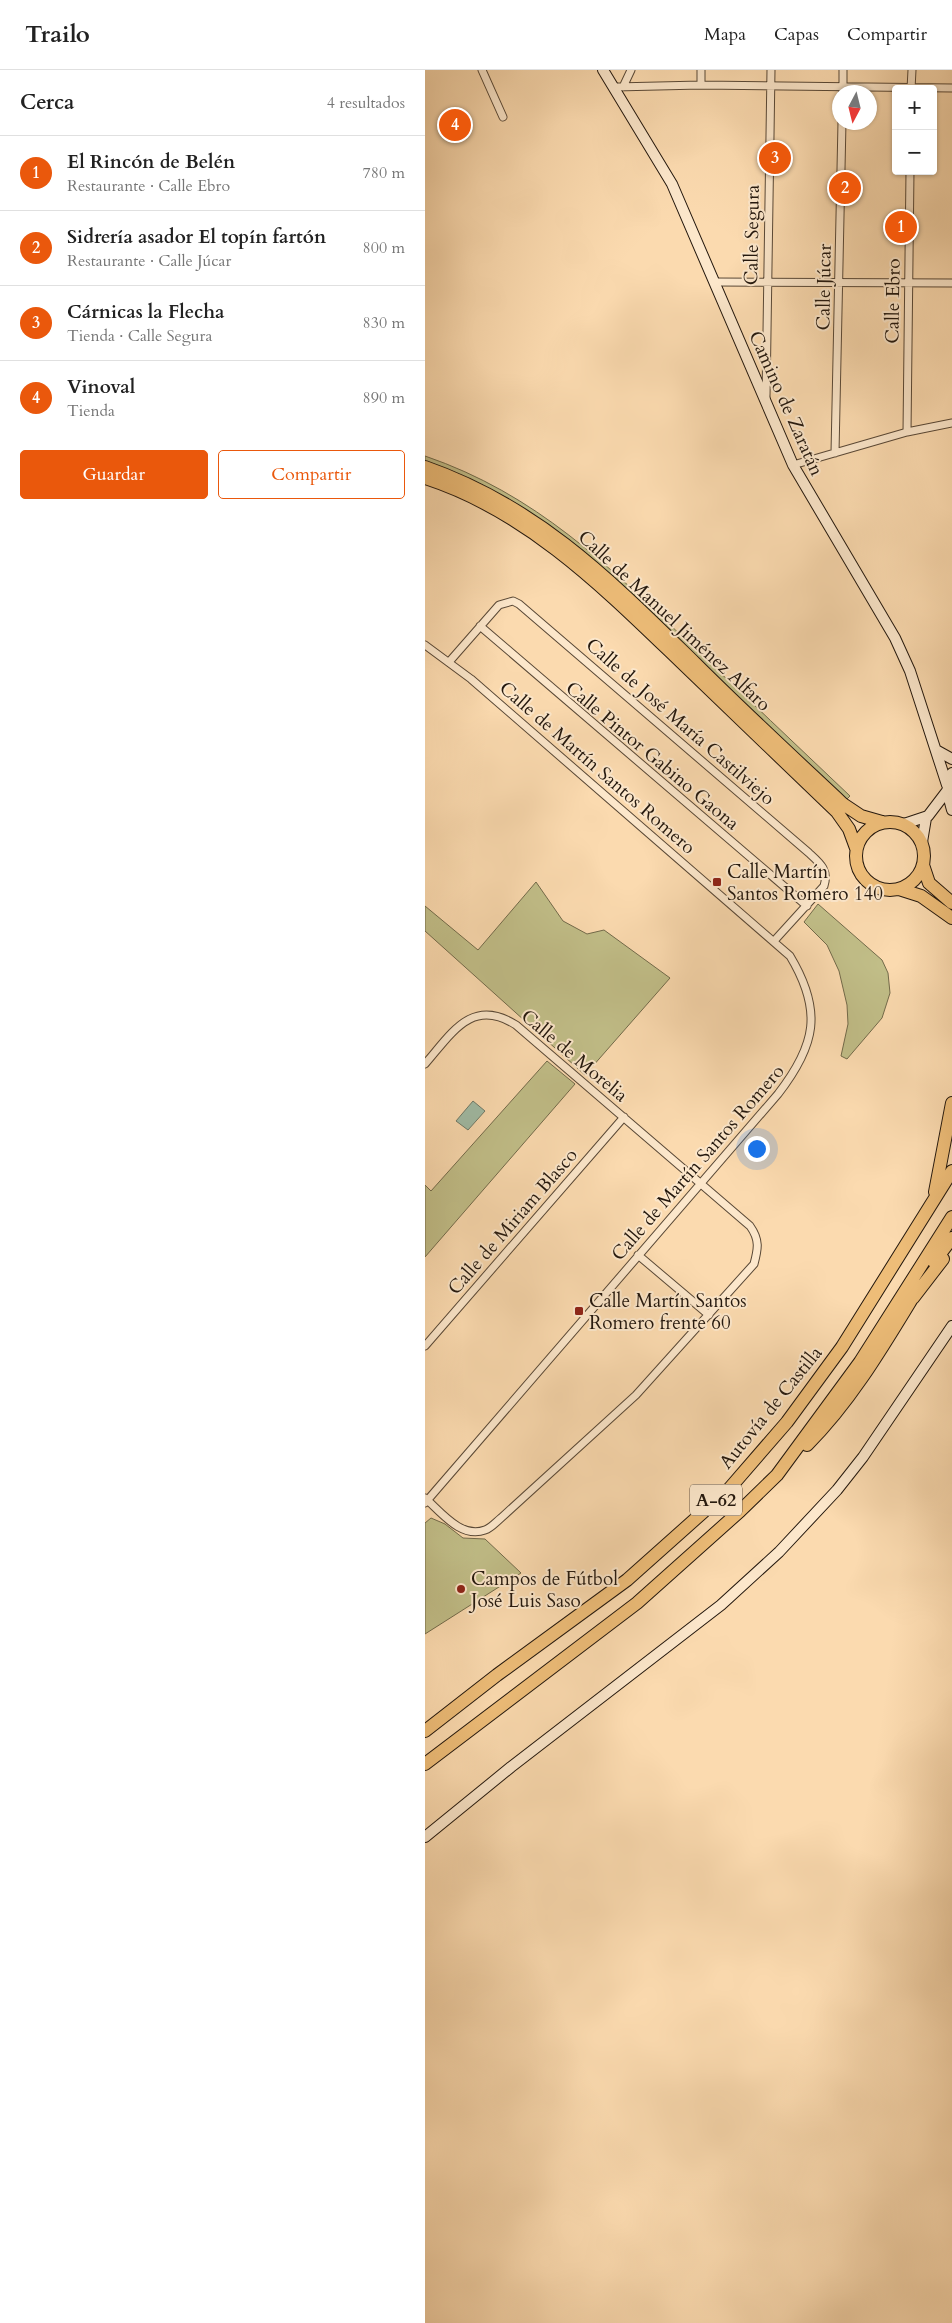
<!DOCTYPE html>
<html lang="es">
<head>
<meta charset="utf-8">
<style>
	body { margin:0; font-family:Cardo,serif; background:#f6f6f6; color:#222 }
	.controls { position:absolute; right:15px; top:15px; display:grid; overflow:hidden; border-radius:5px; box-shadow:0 1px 4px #0004 }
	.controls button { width:45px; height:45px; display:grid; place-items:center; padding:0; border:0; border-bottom:1px solid #e0e0e0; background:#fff; color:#222; font:25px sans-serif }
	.compass { position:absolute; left:407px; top:15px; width:45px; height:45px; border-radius:50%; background:#fff; box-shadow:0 1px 4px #0004; rotate:187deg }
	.you { position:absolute; left:331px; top:1078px; width:18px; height:18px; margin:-12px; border:4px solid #fff; border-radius:50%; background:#1a73e8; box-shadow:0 0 0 8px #1a73e833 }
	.badge { display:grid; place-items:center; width:32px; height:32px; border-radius:50%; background:#ea580c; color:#fff; font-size:16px; font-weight:700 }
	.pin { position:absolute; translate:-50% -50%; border:2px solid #fff; box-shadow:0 1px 5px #0006 }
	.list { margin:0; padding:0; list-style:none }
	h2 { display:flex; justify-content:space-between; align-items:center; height:65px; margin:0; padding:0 20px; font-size:21px }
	h2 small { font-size:16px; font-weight:400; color:#767676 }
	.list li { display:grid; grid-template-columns:32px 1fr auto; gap:15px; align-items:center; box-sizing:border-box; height:75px; padding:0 20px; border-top:1px solid #e0e0e0 }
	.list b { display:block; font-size:19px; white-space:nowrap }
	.list p { margin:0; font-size:16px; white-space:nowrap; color:#767676 }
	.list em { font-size:16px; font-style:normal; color:#767676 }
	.actions { display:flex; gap:10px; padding:15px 20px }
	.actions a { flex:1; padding:11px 0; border:1px solid #ea580c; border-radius:5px; text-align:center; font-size:18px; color:#ea580c }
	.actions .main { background:#ea580c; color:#fff }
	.map { position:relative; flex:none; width:527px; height:2253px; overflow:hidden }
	header { display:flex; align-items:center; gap:30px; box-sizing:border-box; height:70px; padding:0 25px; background:#fff; border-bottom:1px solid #e0e0e0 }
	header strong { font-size:24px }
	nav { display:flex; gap:28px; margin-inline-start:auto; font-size:18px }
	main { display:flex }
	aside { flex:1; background:#fff }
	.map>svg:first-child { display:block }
	.green { fill:#c1be88; stroke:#726a4a }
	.water { fill:#a0bba5; stroke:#6e7968 }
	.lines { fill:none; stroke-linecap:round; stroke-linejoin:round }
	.street-casing { stroke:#594836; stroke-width:9 }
	.secondary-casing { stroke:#23170d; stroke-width:12 }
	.highway-casing { stroke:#23170d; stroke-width:14 }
	.street { stroke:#fce7cb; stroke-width:7 }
	.secondary { stroke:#fce7cb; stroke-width:10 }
	.highway { stroke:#eebd78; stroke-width:12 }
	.poi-dot { fill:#8f2418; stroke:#fce7cb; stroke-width:2 }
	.labels { text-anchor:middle; stroke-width:4; stroke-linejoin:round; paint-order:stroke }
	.shield { fill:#fce7cb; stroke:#645546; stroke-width:1 }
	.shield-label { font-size:18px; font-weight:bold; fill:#23170d }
	.street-label { font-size:19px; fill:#23170d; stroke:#fce7cb }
	.poi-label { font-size:19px; fill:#23170d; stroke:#fce7cb; text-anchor:start }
</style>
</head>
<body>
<header>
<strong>Trailo</strong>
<nav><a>Mapa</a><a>Capas</a><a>Compartir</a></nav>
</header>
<main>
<aside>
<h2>Cerca<small>4 resultados</small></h2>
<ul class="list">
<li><span class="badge">1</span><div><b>El Rincón de Belén</b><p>Restaurante · Calle Ebro</p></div><em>780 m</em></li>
<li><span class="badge">2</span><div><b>Sidrería asador El topín fartón</b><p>Restaurante · Calle Júcar</p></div><em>800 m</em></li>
<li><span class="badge">3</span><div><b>Cárnicas la Flecha</b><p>Tienda · Calle Segura</p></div><em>830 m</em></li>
<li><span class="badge">4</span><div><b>Vinoval</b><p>Tienda</p></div><em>890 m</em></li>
</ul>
<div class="actions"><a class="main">Guardar</a><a>Compartir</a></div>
</aside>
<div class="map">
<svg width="527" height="2253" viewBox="0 0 527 2253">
	<rect width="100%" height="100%" fill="#fbdaaf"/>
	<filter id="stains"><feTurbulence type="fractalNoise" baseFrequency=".004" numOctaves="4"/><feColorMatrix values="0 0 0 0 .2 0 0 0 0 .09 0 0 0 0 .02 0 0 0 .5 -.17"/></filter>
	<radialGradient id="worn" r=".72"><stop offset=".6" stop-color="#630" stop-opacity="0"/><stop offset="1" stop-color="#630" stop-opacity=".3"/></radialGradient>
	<path class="green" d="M0 386C111 424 184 496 266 575 319 625 372 676 425 726L421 730 160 482 140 467 0 392Z
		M111 812 138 851 162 864 179 860 245 908 160 1005 0 861V836L53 880Z
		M393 834 457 890 463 903 465 923 457 948 422 989 416 986 423 954 422 935 414 901 402 875 379 852Z
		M122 991 150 1014 0 1187V1115L6 1121Z
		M6 1448 20 1454 38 1468 60 1469 96 1503 0 1564V1453Z"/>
	<path class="water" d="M48 1031 60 1041 43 1060 31 1051Z"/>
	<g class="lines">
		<g class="street-casing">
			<path id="street" d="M57 0 78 47
				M276 15V0
				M190 17 276 15 527 18
				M198 17 206 0
				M486 19 487 0
				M418 22V0
				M290 212 527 213
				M341 327 346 0
				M482 362 485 101
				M410 383 417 52
				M368 395 482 362 527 353
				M55 556 382 836
				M0 575 46 609 365 886C398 941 391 975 353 1024L0 1433
				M24 592 74 535 88 531 94 534 384 783C395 793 404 800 399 816L349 871
				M0 994C27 963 47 927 91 955L325 1156C335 1170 333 1179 329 1194L211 1325 76 1448C71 1452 66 1458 60 1460 36 1469 16 1442 0 1428
				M213 1185 284 1245
				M0 1276 199 1047"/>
		</g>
		<g class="secondary-casing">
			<path id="secondary" d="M178 0 247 114 368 395 470 568 485 601 522 715
				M511 680 527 689
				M527 703 522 721 527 740
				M479 754 503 746 522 721
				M497 772 501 748
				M0 1767 86 1697 296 1535 354 1482 412 1420 438 1387 527 1256"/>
		</g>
		<g class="highway-casing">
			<path id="highway" d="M0 397C114 437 186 511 270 593 318 641 368 687 418 734L436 746 457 752
				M0 408C103 441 180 519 256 592 308 642 360 692 412 742L424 759 431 778
				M431 786a34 34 0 1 1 68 0a34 34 0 1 1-68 0Z
				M498 795 504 813 527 833
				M474 819 496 826 527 848
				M510 1122 527 1033
				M509 1192 527 1168
				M488 1228 518 1189
				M382 1375C425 1332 457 1278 488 1227
				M0 1661 72 1605 202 1510 304 1419 362 1352 417 1277 527 1101
				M0 1694 212 1533 315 1441 352 1405 435 1292 527 1147"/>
		</g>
		<use href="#street" class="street"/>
		<use href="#secondary" class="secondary"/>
		<use href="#highway" class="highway"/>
	</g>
	<g class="poi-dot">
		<rect x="287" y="807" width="10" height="10" rx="2.5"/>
		<rect x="149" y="1236" width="10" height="10" rx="2.5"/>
		<circle cx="36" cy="1519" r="5"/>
	</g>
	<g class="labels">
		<rect class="shield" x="265" y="1414.5" width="52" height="31" rx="4"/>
		<g class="shield-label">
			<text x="291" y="1436">A-62</text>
		</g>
		<g class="street-label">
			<text transform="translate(326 165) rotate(-89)" y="7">Calle Segura</text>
			<text transform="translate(398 217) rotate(-89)" y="7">Calle Júcar</text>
			<text transform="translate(467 231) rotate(-89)" y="7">Calle Ebro</text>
			<text transform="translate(362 333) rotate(66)" y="7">Camino de Zaratán</text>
			<text transform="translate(250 550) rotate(43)" y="7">Calle de Manuel Jiménez Alfaro</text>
			<text transform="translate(256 651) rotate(41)" y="7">Calle de José María Castilviejo</text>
			<text transform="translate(228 685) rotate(40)" y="7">Calle Pintor Gabino Gaona</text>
			<text transform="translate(173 697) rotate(41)" y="7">Calle de Martín Santos Romero</text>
			<text transform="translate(150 985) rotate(40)" y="7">Calle de Morelia</text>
			<text transform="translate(272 1092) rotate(-49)" y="7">Calle de Martín Santos Romero</text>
			<text transform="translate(87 1151) rotate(-49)" y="7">Calle de Miriam Blasco</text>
			<text transform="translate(345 1337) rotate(-51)" y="7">Autovía de Castilla</text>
		</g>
		<g class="poi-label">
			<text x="302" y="808">Calle Martín<tspan x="302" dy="22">Santos Romero 140</tspan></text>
			<text x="164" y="1237">Calle Martín Santos<tspan x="164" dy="22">Romero frente 60</tspan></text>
			<text x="46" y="1515">Campos de Fútbol<tspan x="46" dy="22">José Luis Saso</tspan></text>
		</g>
	</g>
	<rect width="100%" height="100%" filter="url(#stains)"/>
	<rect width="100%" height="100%" fill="url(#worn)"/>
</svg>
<div class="controls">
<button>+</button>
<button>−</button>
</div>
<svg class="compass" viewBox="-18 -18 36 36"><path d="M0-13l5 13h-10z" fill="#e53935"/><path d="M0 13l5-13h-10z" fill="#767676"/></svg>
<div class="you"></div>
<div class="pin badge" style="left:476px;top:157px">1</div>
<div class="pin badge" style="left:420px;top:118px">2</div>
<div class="pin badge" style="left:350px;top:88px">3</div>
<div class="pin badge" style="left:30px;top:55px">4</div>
</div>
</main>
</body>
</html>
